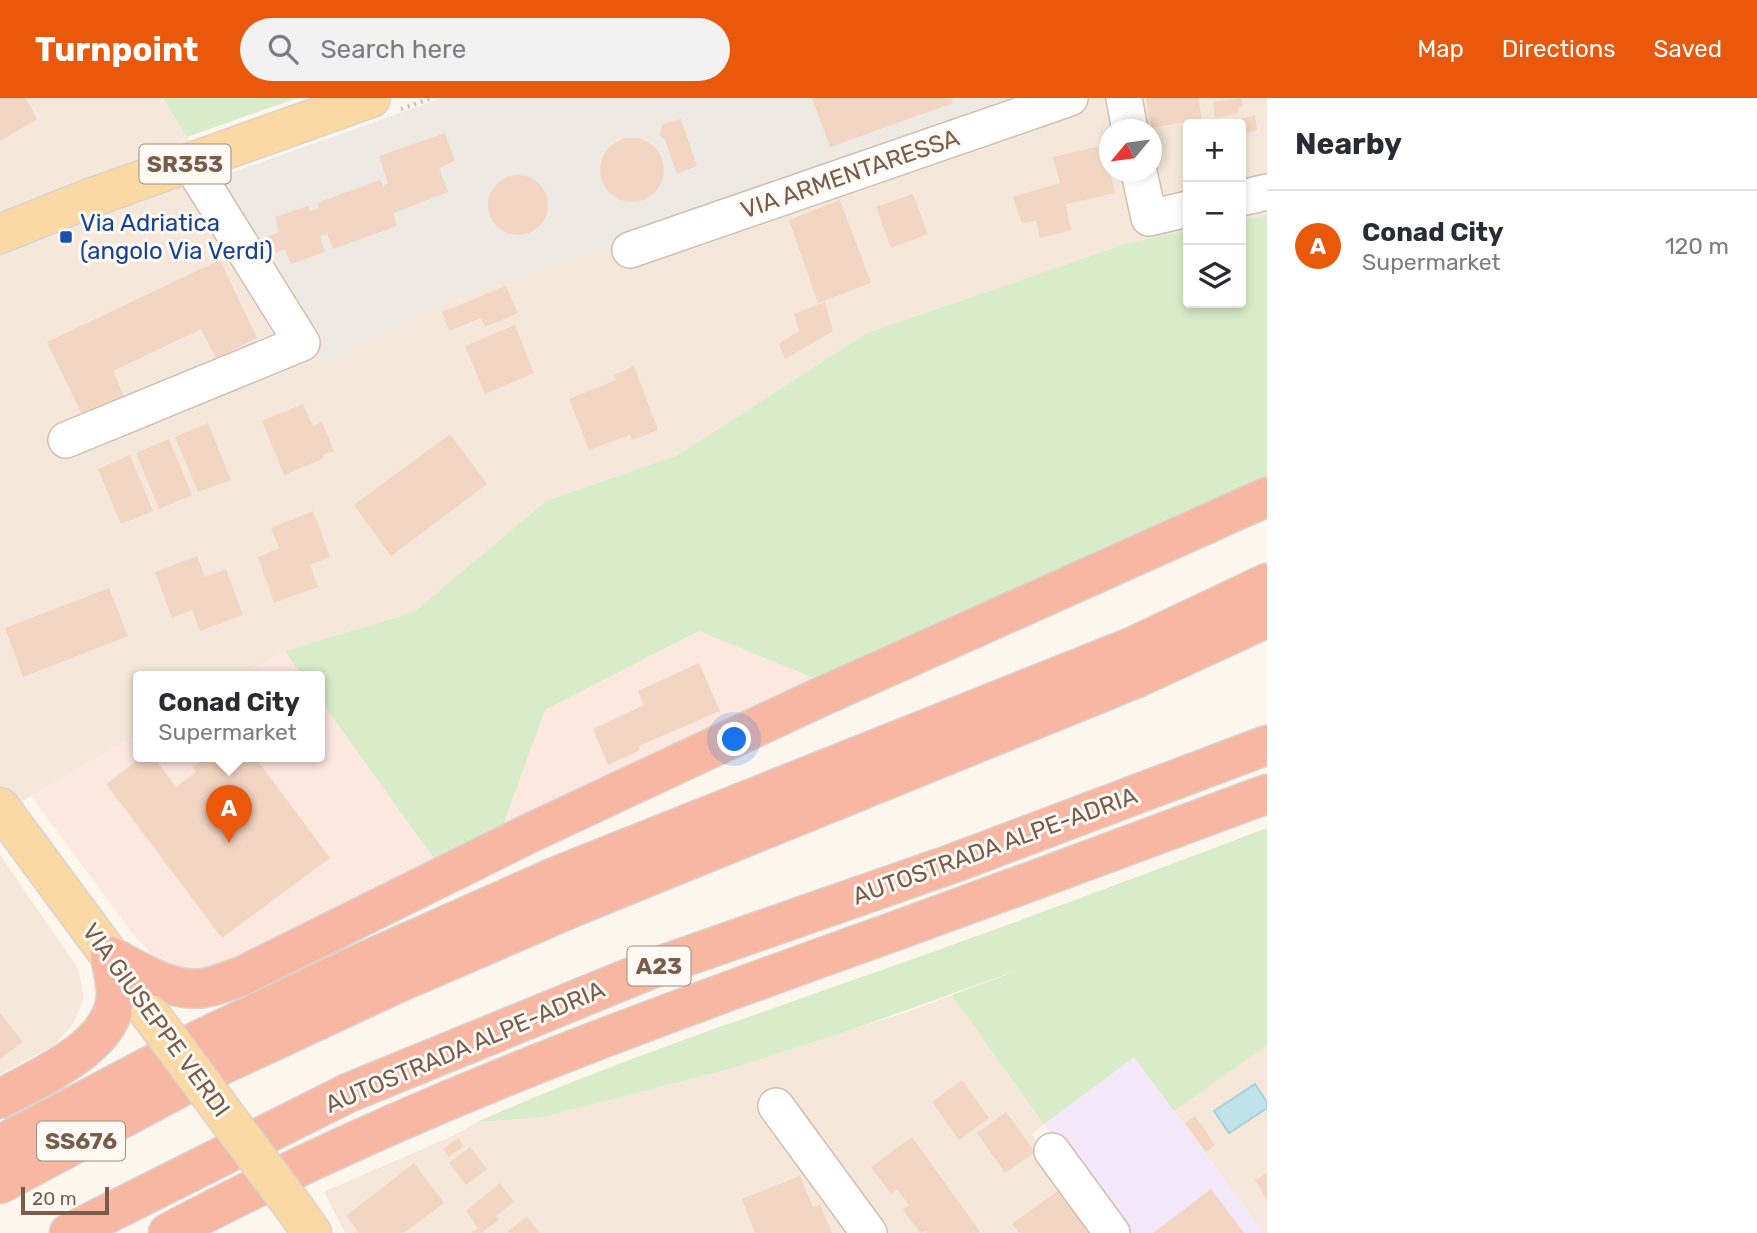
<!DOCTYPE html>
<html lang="en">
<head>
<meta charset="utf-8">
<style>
	body { margin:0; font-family:Rubik,sans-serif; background:#f2f2f3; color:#2b2b33 }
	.controls { position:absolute; right:21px; top:21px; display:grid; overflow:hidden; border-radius:7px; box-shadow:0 4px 10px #0003 }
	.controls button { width:63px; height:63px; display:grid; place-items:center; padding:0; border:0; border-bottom:2px solid #e1e1e2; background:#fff; color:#2b2b33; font:35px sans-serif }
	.compass { position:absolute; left:1099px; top:21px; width:63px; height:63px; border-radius:50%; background:#fff; box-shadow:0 4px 10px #0003; rotate:241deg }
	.scale { position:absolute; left:21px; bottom:18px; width:88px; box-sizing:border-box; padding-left:7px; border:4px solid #7a5c4d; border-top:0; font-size:19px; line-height:24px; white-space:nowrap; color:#7a5c4d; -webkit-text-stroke:5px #fffaf3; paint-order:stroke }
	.you { position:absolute; left:735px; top:642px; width:24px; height:24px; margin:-18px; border:5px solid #fff; border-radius:50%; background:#1a73e8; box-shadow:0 0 0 10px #1a73e833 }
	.badge { display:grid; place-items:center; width:46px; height:46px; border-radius:50%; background:#ea580c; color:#fff; font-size:23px; font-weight:700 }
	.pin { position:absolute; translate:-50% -58px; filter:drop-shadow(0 2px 4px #0008) }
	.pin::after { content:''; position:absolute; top:37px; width:24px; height:21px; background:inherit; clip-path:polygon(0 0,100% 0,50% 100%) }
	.popup { position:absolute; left:133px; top:573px; width:192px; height:91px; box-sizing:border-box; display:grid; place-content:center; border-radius:7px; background:#fff; filter:drop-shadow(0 2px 5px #0005); font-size:23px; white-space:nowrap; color:#7c7c81 }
	.popup b { font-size:26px; color:#2b2b33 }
	.popup::after { content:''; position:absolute; left:50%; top:100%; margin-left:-14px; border:14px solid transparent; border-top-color:#fff }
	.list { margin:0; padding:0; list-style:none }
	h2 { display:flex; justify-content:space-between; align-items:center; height:91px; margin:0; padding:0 28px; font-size:30px }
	h2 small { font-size:23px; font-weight:400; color:#7c7c81 }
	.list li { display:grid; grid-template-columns:46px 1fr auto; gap:21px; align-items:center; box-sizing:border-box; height:112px; padding:0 28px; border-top:2px solid #e1e1e2 }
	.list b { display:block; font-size:26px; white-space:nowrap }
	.list p { margin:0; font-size:23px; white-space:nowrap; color:#7c7c81 }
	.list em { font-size:23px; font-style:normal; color:#7c7c81 }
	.icon { flex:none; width:38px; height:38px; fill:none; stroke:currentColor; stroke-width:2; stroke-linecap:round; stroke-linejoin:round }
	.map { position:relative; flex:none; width:1267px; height:1135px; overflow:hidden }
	header { display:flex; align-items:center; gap:42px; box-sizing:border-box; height:98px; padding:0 35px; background:#ea580c; color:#fff }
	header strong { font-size:33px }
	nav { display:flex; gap:38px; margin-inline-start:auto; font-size:24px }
	.search { width:490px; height:63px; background:#f2f2f3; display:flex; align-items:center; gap:18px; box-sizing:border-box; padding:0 24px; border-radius:38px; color:#7c7c81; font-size:26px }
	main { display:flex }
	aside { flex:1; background:#fff }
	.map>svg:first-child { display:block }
	.residential { fill:#f5e8da; fill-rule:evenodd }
	.commercial { fill:#fde8e0 }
	.industrial { fill:#efe9e4 }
	.education { fill:#f3e8fa }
	.green { fill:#d8ecc9 }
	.water { fill:#bfe3e8; stroke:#a5d3da; stroke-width:2 }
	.building { fill:#f3d5c3 }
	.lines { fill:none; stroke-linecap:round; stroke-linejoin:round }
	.minor-casing { stroke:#d1beb0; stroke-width:38 }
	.major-casing { stroke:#dad1cd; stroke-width:41 }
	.highway-casing { stroke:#dad1cd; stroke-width:41 }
	.path { stroke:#d9b8a5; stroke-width:4.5; stroke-dasharray:2 5; stroke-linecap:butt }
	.minor { stroke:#fff; stroke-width:35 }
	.major { stroke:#fbd9a5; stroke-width:38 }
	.highway { stroke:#f7b7a3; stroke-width:38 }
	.major-bridge-casing { stroke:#dad1cd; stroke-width:41; stroke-linecap:butt }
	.major-bridge { stroke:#fbd9a5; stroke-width:38 }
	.transit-dot { fill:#1a4fb4; stroke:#fffaf3; stroke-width:2.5 }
	.labels { text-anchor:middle; stroke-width:6; stroke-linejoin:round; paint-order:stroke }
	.shield { fill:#fffaf3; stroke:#a28b7f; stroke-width:2 }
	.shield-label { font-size:23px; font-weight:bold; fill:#7a5c4d }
	.street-label { font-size:24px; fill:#7a5c4d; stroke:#fffaf3 }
	.transit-label { font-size:24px; fill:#164399; stroke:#fffaf3; text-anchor:start }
</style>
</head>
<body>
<header>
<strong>Turnpoint</strong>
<div class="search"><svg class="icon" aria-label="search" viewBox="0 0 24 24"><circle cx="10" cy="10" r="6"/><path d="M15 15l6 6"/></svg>Search here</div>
<nav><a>Map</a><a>Directions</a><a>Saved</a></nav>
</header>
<main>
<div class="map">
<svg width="1267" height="1135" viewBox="0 0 1267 1135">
	<rect width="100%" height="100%" fill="#fdf6ec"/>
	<path class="residential" d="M0 0H163L273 175 323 267 437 208 597 153 1030 0H1267V117L1241 122V26H1188V132L1128 145 867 235 678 357 546 403 414 514 285 553 239 579H138V636L0 716ZM1110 32H1152V74H1110Z
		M0 757 78 870 84 900 73 926 55 947 0 976Z
		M1184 812 1267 927V1135H1264L1134 959 1032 1036 1103 1135H345L324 1094 461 1034 477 1024 539 1020 730 971 904 915Z"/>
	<path class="commercial" d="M699 533 823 584 501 733 545 612Z
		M285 553 303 579H239Z
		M320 602 440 769 206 878 167 868 154 859 133 836 31 698 138 636V659H320Z"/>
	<path class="industrial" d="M442 0H1030L597 153 437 208 323 268 273 175 214 81Z"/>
	<path class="education" d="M1134 959 1264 1135H1124L1044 1026Z"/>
	<path class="green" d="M163 0H297L187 39Z
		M1267 117V380L823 584 699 533 545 612 501 733 440 769 320 602V579H303L285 553 414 514 546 403 678 357 867 235 1128 145 1188 132V205H1241V122Z
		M1267 730V947L1174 1013 1134 959 1044 1026 952 897 1029 868 851 932 730 971 539 1020 477 1024C607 966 744 921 879 873 1009 827 1138 779 1267 730Z"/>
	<path class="water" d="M1255 986 1267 1004V1010L1229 1035 1214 1013Z"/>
	<path class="building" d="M0 0H26L37 21 0 43Z
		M812 0H951L953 5 830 49Z
		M1146 0H1198L1202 21 1151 30Z
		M1241 0 1243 8 1238 9 1239 15 1215 20 1213 4Z
		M1255 17 1257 32 1242 36 1241 26H1223Z
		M681 21 697 68 677 76 665 42 659 37 663 26Z
		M445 35 455 63 439 70 448 94 393 115 397 128 333 151 327 136 320 138 325 154 291 166 285 151 276 155 266 139 279 134 275 119 308 108 310 113 319 110 317 105 380 82 383 88 388 85 379 58Z
		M600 72a32 32 0 1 1 64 0a32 32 0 1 1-64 0Z
		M1104 47 1115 95 1066 106 1071 132 1040 140 1036 123 1022 125 1013 99 1060 85 1053 59Z
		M488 107a30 30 0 1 1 60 0a30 30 0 1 1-60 0Z
		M913 96 928 136 891 150 876 109Z
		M840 102 871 185 818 205 789 122Z
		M220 162 257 240 216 260 201 231 134 263 113 273 126 303 85 323 47 244Z
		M506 188 518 215 485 229 481 220 449 233 442 214Z
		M825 204 833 233 785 261 779 246 799 233 794 216Z
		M515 227 534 275 485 296 465 248Z
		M634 268 658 332 632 342 630 337 589 352 569 301 616 282 614 277Z
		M303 306 313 328 322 324 334 353 323 357 324 360 284 377 262 323Z
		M208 325 231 382 198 394 175 339Z
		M450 336 487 386 391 458 354 407Z
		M169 341 192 397 159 411 136 355Z
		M130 357 153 413 121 426 98 371Z
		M313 413 330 459 310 467 318 489 274 505 258 459 279 450 271 430Z
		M197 458 205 479 226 471 243 517 200 533 192 512 172 520 155 474Z
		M109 490 128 538 23 579 5 530Z
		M699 565 720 613 639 648 640 652 608 667 593 631 644 607 638 593Z
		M142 659H154L176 689 196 674 193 669 206 659H255L330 760 222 840 106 686Z
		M0 915 23 944 0 961Z
		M962 982 989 1020 959 1042 932 1004Z
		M1006 1014 1035 1054 1005 1075 977 1035Z
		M1195 1018 1215 1047 1206 1054 1185 1025Z
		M912 1039 981 1135H928L926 1133 920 1135 903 1112 909 1107 897 1091 891 1096 871 1069Z
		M458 1040 464 1048 449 1059 443 1051Z
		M470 1049 487 1071 466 1087 449 1065Z
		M414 1065 444 1105 404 1135H359L346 1118Z
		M1267 1075V1102L1255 1082Z
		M800 1078 813 1109 820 1106 832 1135H755L742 1101Z
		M500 1085 514 1104 496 1118 499 1122 481 1135H471L478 1130 466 1113Z
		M1211 1091 1244 1135H1153Z
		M1059 1092 1090 1135H1019L1012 1126Z
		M527 1119 540 1135H510L508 1133Z"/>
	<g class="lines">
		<g class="minor-casing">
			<path id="minor" d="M1124 0 1130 32
				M1139 74 1149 120 1188 111
				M1241 100 1267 94
				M630 152 1070 0
				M66 342 302 245 190 65
				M776 1008 869 1135
				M1052 1053 1112 1135"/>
		</g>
		<g class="major-casing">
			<path id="major" d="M0 136 85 102 371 0
				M0 709 110 858 150 916
				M295 1111 312 1135"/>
		</g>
		<g class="highway-casing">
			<path id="highway" d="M110 858C139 873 171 895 204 890 217 888 230 882 242 878L530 735 814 602 1267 399
				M0 1001C39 979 115 949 116 896 116 884 112 870 110 858
				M0 1047 203 940 361 865 557 778 1134 548 1267 485
				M0 1086 222 967 398 885 576 808 1137 580 1267 520
				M69 1135 348 995 656 869 954 765 1267 647
				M168 1135C397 1012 643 923 887 836 1014 790 1140 743 1267 696"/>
		</g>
		<path class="path" d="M401 11 432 0"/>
		<use href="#minor" class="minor"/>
		<use href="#major" class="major"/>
		<use href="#highway" class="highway"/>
		<g class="major-bridge-casing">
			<path id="major-bridge" d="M150 916 295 1111"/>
		</g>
		<use href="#major-bridge" class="major-bridge"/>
	</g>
	<rect class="transit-dot" x="59" y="132" width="14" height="14" rx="3.5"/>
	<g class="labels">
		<g class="shield">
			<rect x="139.5" y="46.5" width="91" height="39" rx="5"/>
			<rect x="627.5" y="848.5" width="63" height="39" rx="5"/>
			<rect x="37" y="1023.5" width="88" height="39" rx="5"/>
		</g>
		<g class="shield-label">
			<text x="185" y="74">SR353</text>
			<text x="659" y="876">A23</text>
			<text x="81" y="1051">SS676</text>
		</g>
		<g class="street-label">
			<text transform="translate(850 76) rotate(-19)" y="8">VIA ARMENTARESSA</text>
			<text transform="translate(995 748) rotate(-20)" y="8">AUTOSTRADA ALPE-ADRIA</text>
			<text transform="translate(156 922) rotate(54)" y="8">VIA GIUSEPPE VERDI</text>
			<text transform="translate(465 949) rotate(-23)" y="8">AUTOSTRADA ALPE-ADRIA</text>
		</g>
		<g class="transit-label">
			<text x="80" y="133">Via Adriatica<tspan x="80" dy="28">(angolo Via Verdi)</tspan></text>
		</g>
	</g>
</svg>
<div class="controls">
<button>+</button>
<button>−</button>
<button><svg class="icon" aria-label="layers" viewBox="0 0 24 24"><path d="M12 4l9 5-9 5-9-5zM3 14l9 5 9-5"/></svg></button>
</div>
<svg class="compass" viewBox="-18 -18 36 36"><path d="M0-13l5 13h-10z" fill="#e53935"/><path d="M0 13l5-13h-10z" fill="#7c7c81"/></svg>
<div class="scale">20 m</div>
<div class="you"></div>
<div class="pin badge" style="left:229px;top:745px">A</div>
<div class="popup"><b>Conad City</b>Supermarket</div>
</div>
<aside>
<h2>Nearby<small></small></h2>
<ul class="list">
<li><span class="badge">A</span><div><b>Conad City</b><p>Supermarket</p></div><em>120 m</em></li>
</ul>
</aside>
</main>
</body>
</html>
